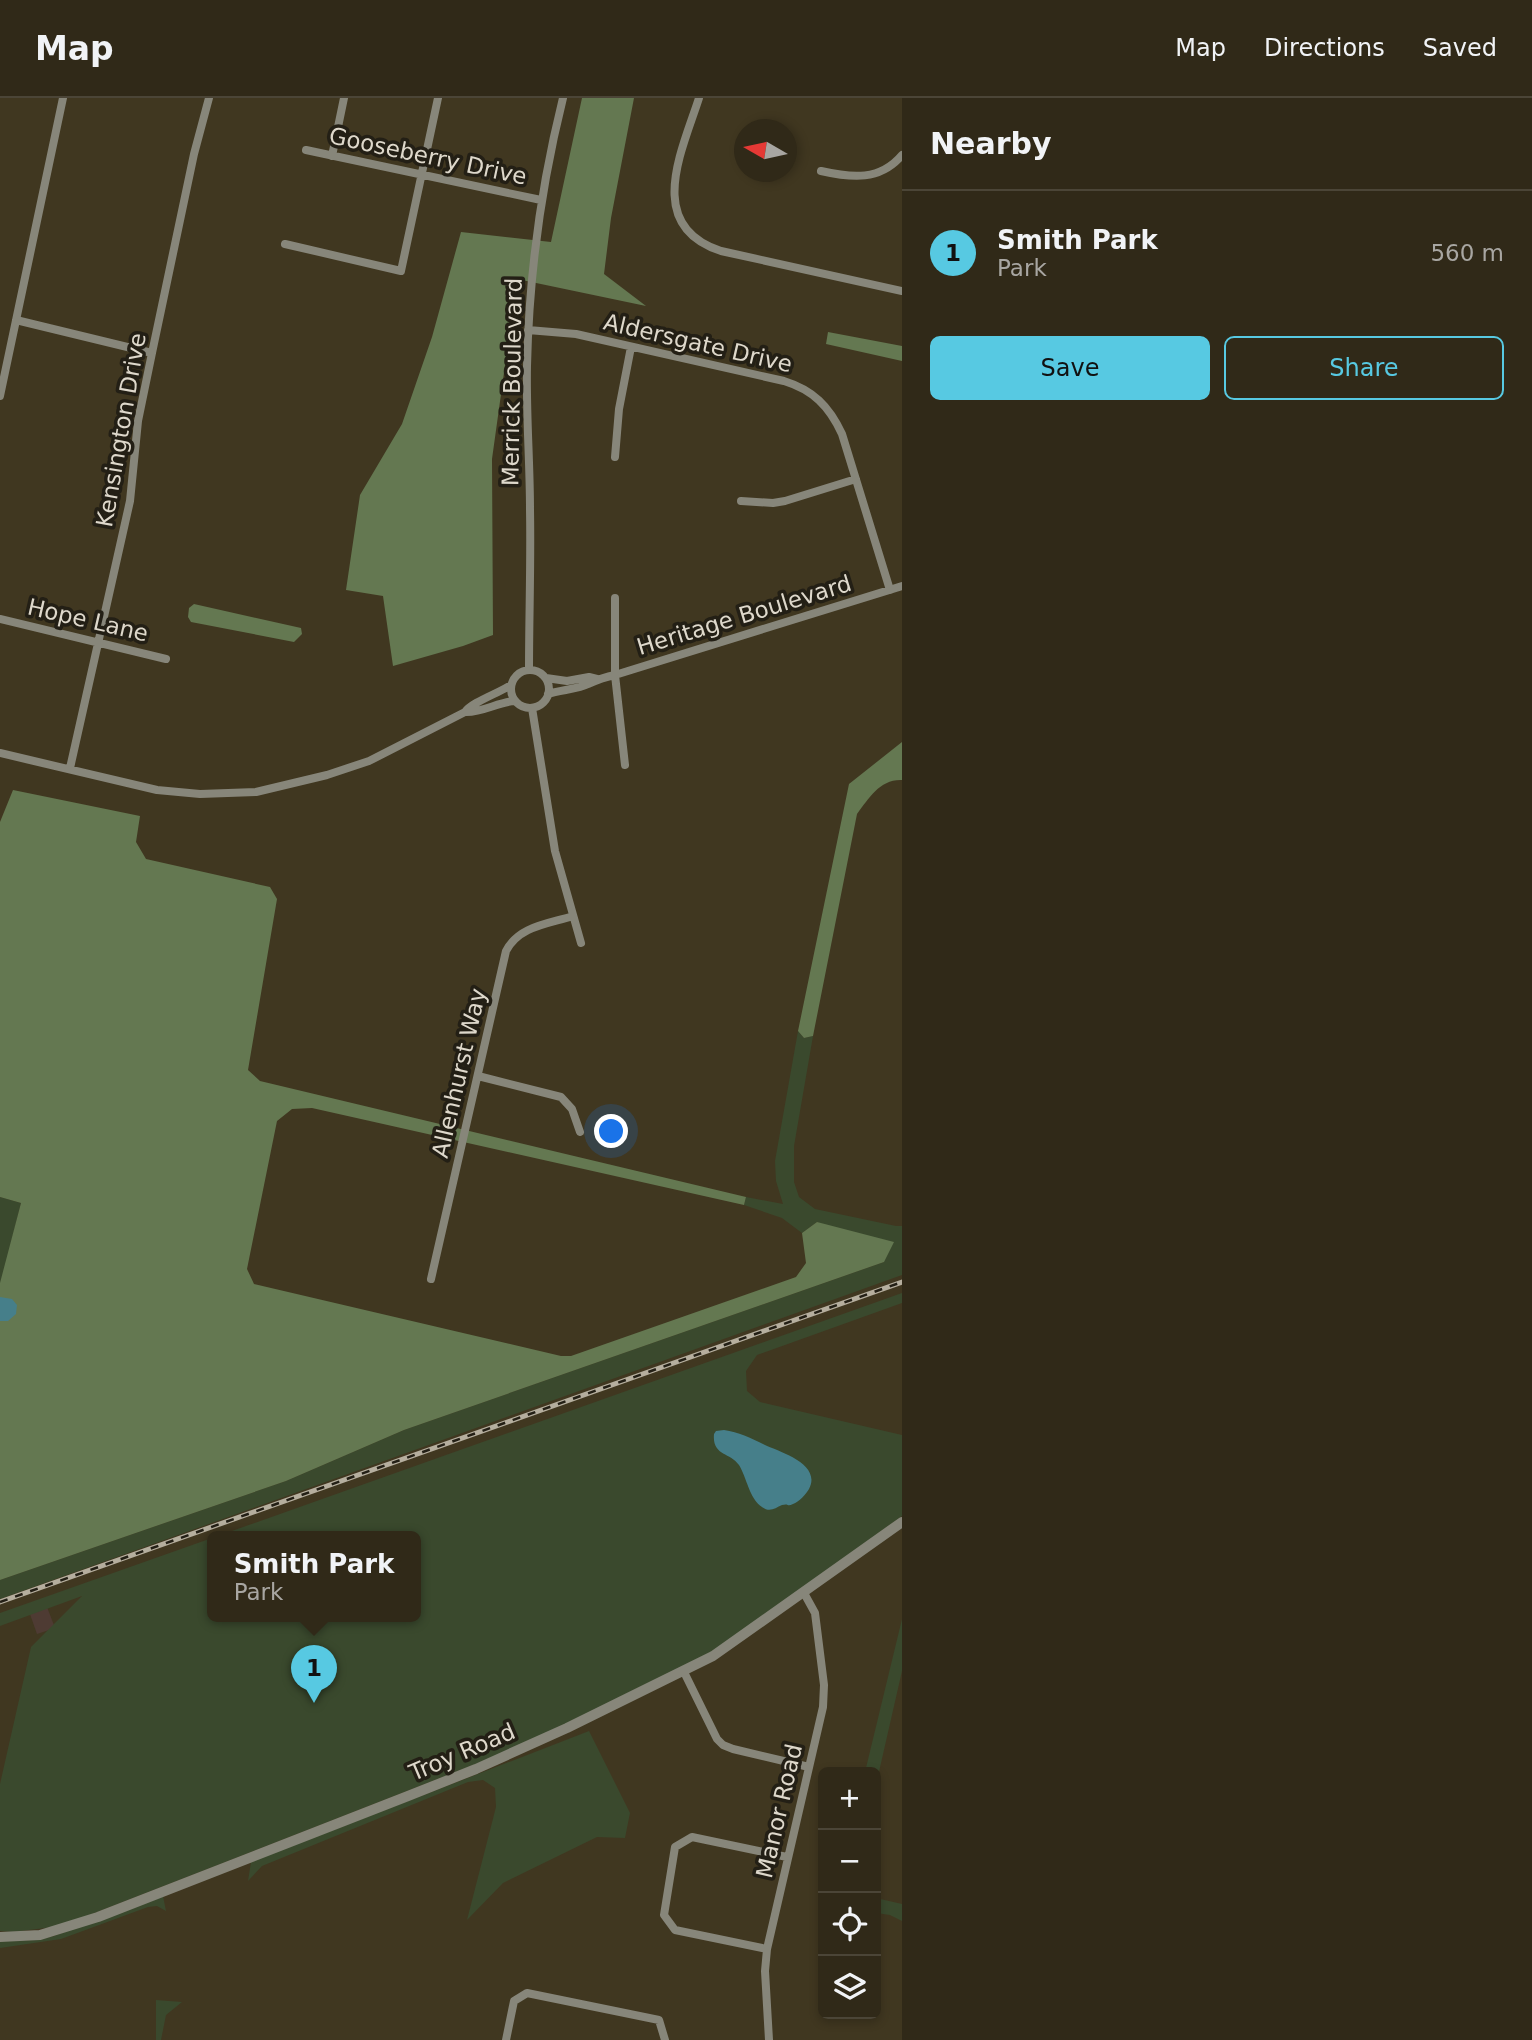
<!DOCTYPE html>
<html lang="en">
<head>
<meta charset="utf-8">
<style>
	body { margin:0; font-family:"DejaVu Sans",sans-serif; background:#3c3525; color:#f1f3f6 }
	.controls { position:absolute; right:21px; bottom:21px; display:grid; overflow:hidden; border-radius:10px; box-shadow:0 4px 10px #0003 }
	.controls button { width:63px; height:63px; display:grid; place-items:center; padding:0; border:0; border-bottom:2px solid #4b4537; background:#302918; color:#f1f3f6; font:35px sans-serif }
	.compass { position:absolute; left:734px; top:21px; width:63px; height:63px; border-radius:50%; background:#302918; box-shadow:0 4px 10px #0003; rotate:279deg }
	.you { position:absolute; left:612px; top:1034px; width:24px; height:24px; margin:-18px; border:5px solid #fff; border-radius:50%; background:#1a73e8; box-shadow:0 0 0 10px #1a73e833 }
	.badge { display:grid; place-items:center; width:46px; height:46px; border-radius:50%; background:#57c9e2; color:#111; font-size:23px; font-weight:700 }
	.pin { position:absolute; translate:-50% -58px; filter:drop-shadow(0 2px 4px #0008) }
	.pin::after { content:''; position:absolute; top:37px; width:24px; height:21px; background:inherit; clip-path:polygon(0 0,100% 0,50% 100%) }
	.popup { position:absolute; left:207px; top:1433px; width:214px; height:91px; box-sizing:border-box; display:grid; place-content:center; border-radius:10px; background:#302918; filter:drop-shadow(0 2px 5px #0005); font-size:23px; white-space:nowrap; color:#a8a6a2 }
	.popup b { font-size:26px; color:#f1f3f6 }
	.popup::after { content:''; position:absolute; left:50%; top:100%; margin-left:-14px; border:14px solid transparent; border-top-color:#302918 }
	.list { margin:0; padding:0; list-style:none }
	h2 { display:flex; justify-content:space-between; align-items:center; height:91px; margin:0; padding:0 28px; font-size:30px }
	h2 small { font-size:23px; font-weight:400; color:#a8a6a2 }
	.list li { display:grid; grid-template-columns:46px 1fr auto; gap:21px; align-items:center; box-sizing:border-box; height:126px; padding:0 28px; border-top:2px solid #4b4537 }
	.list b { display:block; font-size:26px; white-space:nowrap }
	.list p { margin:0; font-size:23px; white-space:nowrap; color:#a8a6a2 }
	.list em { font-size:23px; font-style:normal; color:#a8a6a2 }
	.actions { display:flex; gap:14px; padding:21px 28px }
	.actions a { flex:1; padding:16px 0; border:2px solid #57c9e2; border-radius:10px; text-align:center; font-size:24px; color:#57c9e2 }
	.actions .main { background:#57c9e2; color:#111 }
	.icon { flex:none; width:38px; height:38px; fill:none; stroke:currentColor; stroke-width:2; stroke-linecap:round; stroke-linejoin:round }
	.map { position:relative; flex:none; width:902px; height:1942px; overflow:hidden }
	header { display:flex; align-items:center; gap:42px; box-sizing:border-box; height:98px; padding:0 35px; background:#302918; border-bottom:2px solid #4b4537 }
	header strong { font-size:33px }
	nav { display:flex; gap:38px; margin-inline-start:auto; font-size:24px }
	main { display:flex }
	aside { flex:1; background:#302918 }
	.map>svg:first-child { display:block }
	.industrial { fill:#4e3b33 }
	.green { fill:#3a492d }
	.forest { fill:#647851 }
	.water { fill:#467f8a }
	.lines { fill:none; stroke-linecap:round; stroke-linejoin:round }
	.minor { stroke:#87867a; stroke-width:8 }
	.tertiary { stroke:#87867a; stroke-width:10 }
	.rail-casing { stroke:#b5ae9e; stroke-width:5 }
	.rail { stroke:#231f15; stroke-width:2.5; stroke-dasharray:8; stroke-linecap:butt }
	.labels { text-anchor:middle; stroke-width:7; stroke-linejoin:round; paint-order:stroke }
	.street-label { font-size:23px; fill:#ded8cb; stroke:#231f15 }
</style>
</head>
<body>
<header>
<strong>Map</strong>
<nav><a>Map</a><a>Directions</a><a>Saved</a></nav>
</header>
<main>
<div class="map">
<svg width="902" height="1942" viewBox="0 0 902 1942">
	<rect width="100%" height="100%" fill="#403720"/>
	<path class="industrial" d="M47 1509 55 1530 37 1536 30 1516Z"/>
	<path class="green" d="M798 933 804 940 813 938 794 1048V1084L799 1099 815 1111 896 1128H902V1177L0 1501V1482L286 1383 404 1332 884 1164 817 1124 802 1135 782 1120 744 1107 746 1099 783 1106 776 1083 775 1063Z
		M0 1099 21 1105 1 1185H0Z
		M902 1195V1205L757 1257 746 1273 747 1293 760 1304 902 1337V1418L704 1561 517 1650 61 1828 13 1834 0 1833V1686L31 1549 82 1498 0 1528V1515L212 1440V1519H416V1439H215Z
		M902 1521V1573L876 1687V1674H865Z
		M589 1633 630 1715 625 1740 597 1739 503 1785 467 1822 496 1709 495 1690 483 1682 468 1684 262 1768 248 1783 251 1764Z
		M163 1798 166 1813 157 1808 148 1809 61 1841 0 1850V1843L37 1842 54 1838Z
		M876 1800 902 1806V1823L890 1817 876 1815Z
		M156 1902 182 1904 166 1917 161 1942H156Z"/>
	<path class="forest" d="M582 0H634L611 120 604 176 646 208 517 181 492 361 493 537 463 548 393 568 383 498 346 492 360 397 402 326 432 239 461 134 551 144Z
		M828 234 902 248V263L826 246Z
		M194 506 301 530 302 536 294 544 191 524 188 519 189 510Z
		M902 644V682C880 681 869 700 857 716L813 938 804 940 798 933 849 686Z
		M13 692 140 718 136 744 146 761 270 789 277 801 248 972 260 983 746 1099 744 1107 312 1010 292 1011 277 1023 247 1171 254 1186 561 1258H571L796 1179 806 1165 802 1135 817 1124 894 1144 884 1164 404 1332 286 1383 0 1482V1185L21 1105 0 1099V724Z"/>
	<path class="water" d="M0 1199 12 1201 17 1207 16 1216 8 1223H0Z
		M724 1332C739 1334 751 1340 765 1347 780 1354 822 1366 809 1391 806 1396 799 1404 793 1406 787 1409 789 1405 782 1407 775 1410 770 1415 762 1409 749 1400 747 1380 739 1367 730 1354 712 1358 714 1336L716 1333Z"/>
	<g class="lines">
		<path class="minor" d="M699 0C682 53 644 128 721 153L902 193
			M306 52 541 102
			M332 58 344 0
			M821 73C852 80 880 83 902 57
			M285 146 401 173 438 0
			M16 222 152 255
			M528 232 576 236 784 283C813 292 829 308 842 336L890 492
			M0 298 63 0
			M615 359 619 311 631 249
			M741 403 773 405 785 403 856 381
			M615 500V577L625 667
			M0 521 166 561
			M511 591a19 19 0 1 1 38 0a19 19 0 1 1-38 0Z
			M529 572C529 519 531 465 530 412 530 364 526 316 527 268 529 178 541 88 563 0
			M546 580 567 583 589 579 597 581
			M511 587C499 595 472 604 465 614 482 615 498 604 515 603
			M548 596C560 592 579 591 588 586 597 582 605 579 615 577L902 488
			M532 610 555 753 581 845
			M0 655 157 692 200 696 256 694 327 677 369 663 465 614
			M70 670 130 403 138 323 152 255 194 56 209 0
			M478 978 561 999 572 1011 580 1034
			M431 1181 506 853C519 828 548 826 573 818
			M684 1574 717 1641 723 1647 733 1651 809 1669
			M767 1851 675 1832 664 1817 675 1749 692 1739 787 1759
			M506 1942 514 1903 527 1895 659 1922 665 1942
			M769 1942 765 1873 767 1851 823 1609 824 1587 815 1515 804 1495"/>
		<path class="tertiary" d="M0 1839 40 1837 98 1819 408 1698 476 1671 567 1630 713 1558 902 1424"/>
		<g class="rail-casing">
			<path id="rail" d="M0 1504 902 1184"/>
		</g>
		<use href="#rail" class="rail"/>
	</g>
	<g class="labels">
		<g class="street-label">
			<text transform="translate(428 58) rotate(12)" y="8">Gooseberry Drive</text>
			<text transform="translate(698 245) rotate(13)" y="8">Aldersgate Drive</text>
			<text transform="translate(512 284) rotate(-89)" y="8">Merrick Boulevard</text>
			<text transform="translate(121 332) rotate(-80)" y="8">Kensington Drive</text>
			<text transform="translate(744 517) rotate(-17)" y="8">Heritage Boulevard</text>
			<text transform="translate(88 522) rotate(13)" y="8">Hope Lane</text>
			<text transform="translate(459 975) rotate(-77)" y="8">Allenhurst Way</text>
			<text transform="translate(462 1654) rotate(-23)" y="8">Troy Road</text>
			<text transform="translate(779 1713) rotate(-77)" y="8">Manor Road</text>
		</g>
	</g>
</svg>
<div class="controls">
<button>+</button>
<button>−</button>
<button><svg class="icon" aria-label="locate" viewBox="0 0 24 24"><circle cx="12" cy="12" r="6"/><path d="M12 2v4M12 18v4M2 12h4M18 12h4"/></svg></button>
<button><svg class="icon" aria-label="layers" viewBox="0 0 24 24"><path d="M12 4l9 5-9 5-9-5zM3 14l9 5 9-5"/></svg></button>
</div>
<svg class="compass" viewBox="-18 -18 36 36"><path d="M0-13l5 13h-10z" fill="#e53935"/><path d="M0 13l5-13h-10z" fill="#a8a6a2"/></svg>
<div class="you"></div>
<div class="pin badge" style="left:314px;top:1605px">1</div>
<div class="popup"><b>Smith Park</b>Park</div>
</div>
<aside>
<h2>Nearby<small></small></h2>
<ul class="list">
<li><span class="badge">1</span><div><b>Smith Park</b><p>Park</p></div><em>560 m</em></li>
</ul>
<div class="actions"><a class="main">Save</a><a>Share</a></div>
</aside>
</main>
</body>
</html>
